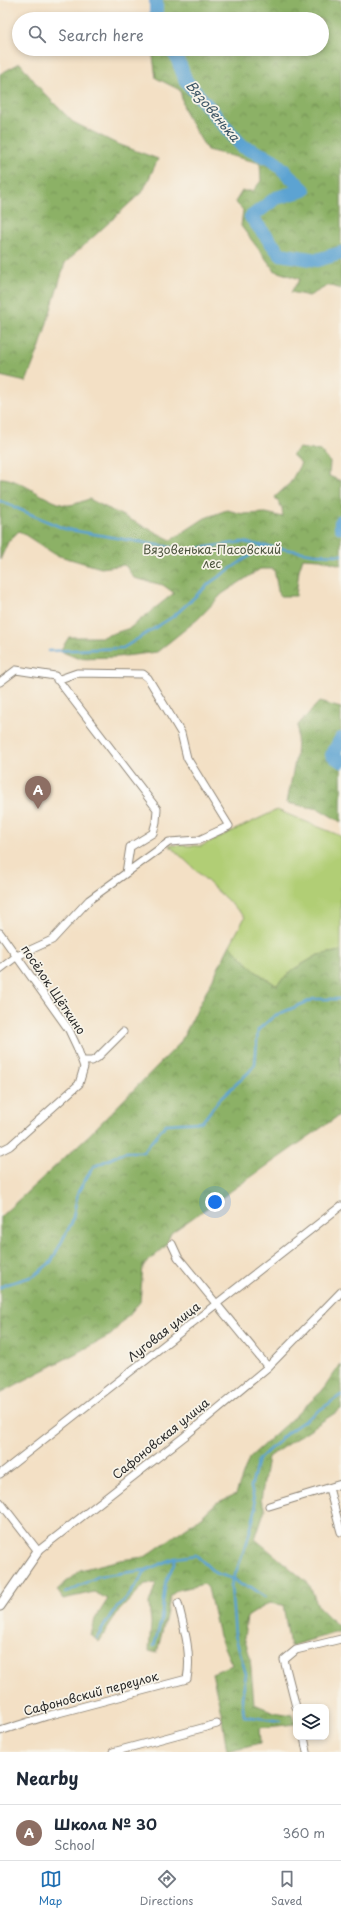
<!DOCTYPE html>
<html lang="en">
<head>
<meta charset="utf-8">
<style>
	body { margin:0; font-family:"Playpen Sans",sans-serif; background:#f6f6f7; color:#1f2937 }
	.controls { position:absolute; right:12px; bottom:12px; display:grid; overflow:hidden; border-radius:8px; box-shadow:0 2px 6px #0003 }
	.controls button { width:36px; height:36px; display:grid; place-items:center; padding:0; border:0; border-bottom:1px solid #e0e1e3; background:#fff; color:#1f2937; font:20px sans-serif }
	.you { position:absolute; left:215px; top:1202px; width:14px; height:14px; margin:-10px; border:3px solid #fff; border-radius:50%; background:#1a73e8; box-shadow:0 0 0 6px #1a73e833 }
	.badge { display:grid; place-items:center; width:26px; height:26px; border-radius:50%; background:#1f6fb2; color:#fff; font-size:13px; font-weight:700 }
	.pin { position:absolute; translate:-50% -33px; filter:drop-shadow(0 1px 2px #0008) }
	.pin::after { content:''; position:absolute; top:21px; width:14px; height:12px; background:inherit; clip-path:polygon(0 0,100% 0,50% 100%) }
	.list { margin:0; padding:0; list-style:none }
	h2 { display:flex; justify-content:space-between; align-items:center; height:52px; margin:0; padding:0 16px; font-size:17px }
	h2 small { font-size:13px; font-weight:400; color:#747a83 }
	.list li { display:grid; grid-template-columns:26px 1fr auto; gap:12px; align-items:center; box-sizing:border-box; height:56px; padding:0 16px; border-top:1px solid #e0e1e3 }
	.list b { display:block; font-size:15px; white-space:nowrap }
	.list p { margin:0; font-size:13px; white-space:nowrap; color:#747a83 }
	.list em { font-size:13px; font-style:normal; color:#747a83 }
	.icon { flex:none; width:22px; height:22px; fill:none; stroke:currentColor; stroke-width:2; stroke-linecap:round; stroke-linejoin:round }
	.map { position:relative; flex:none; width:341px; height:1752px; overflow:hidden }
	.search { position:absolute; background:#fff; box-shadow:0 2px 6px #0003; left:12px; right:12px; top:12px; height:44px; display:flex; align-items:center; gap:10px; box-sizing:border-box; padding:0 14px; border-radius:22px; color:#747a83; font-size:15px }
	.sheet { height:108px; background:#fff }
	nav { display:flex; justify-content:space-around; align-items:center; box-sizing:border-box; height:56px; border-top:1px solid #e0e1e3; background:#fff; font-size:11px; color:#747a83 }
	nav a { display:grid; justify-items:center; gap:2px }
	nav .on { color:#1f6fb2 }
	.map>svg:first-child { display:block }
	.green { fill:#b1ce75; stroke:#6e7c50 }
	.forest { fill:url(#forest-crowns); stroke:#5c6e48 }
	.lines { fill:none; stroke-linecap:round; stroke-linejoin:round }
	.stream { stroke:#5ba3d2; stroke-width:2.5 }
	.river { stroke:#5ba3d2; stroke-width:14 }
	.street-casing { stroke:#8f8678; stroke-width:9 }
	.secondary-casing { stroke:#8f8678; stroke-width:11 }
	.street { stroke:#fff; stroke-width:7 }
	.secondary { stroke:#fff; stroke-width:9 }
	.labels { text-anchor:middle; stroke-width:3.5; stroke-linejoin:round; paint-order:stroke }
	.park-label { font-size:12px; fill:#4c543e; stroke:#f7f3e8 }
	.street-label { font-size:12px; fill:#2b2b2b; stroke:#f7f3e8 }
	.water-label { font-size:13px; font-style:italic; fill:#3c5565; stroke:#f7f3e8 }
</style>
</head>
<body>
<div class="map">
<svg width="341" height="1752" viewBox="0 0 341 1752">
	<defs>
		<pattern id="forest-crowns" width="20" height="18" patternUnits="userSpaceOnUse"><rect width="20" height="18" fill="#8cb166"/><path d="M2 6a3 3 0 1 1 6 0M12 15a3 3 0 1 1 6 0" fill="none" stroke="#739054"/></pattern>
	</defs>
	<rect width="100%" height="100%" fill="#f7f3e8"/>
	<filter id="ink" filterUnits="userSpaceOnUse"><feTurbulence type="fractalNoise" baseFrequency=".025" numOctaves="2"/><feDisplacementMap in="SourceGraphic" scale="8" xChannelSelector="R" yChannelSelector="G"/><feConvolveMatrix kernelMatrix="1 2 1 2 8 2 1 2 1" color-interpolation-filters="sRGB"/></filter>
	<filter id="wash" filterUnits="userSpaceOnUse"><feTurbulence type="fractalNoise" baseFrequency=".012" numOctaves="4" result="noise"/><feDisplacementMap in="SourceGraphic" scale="16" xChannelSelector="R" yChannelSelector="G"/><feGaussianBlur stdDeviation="0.9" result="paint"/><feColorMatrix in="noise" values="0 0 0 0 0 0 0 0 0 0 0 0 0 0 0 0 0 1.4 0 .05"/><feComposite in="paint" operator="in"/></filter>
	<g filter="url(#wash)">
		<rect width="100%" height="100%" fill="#f3e0c5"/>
		<path class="green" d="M277 810 341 836V951L318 955 294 969 276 985 255 971 230 945 245 917 169 845 201 846Z"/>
		<path class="forest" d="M159 0H341V289L329 285 309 296 291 292 300 279 275 271 241 226 243 210 235 202 242 191H253L261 181 260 163 207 150 185 113 180 90 156 78 152 49H322V19H155Z
			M20 63 42 91 73 122 115 143 158 159 143 191 65 263 40 346 26 382 0 376V74Z
			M299 448 321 451 330 462 329 476 341 481V565L320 559 303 558 299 570 296 596H279L274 569H260L222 594 198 619 157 652 117 657 77 658 60 651 69 637H102L130 628 174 593 163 585 134 578 125 565 101 568 56 555 19 531 8 542 0 560V478C18 477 45 501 65 505 72 506 83 501 89 499L171 540 205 518 227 510 243 514 266 513 283 517 282 508 275 497 290 483 301 463 292 455Z
			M319 702 341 708V822L319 809 287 803 296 756 298 725Z
			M230 945 255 971 276 985 294 969 318 955 341 951V1114L171 1233 165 1247 143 1266 140 1302 111 1335 0 1393V1217L88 1136 180 1043Z
			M341 1364V1409L268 1457 261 1500 265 1509 255 1539 309 1584 318 1606 341 1629V1631L290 1646 283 1605 269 1603 247 1617 244 1637 250 1657 254 1704 274 1712 292 1715 295 1724 259 1728 260 1743 227 1751 221 1712 212 1673 232 1665 219 1636 208 1588 204 1584 178 1590 171 1595 157 1653 149 1651 151 1623 149 1604 156 1583 145 1584 119 1611 99 1642 91 1635 95 1619 108 1599 94 1592 63 1599 57 1590 80 1570 120 1560 145 1557 201 1517 216 1503 236 1494 249 1458 322 1391Z"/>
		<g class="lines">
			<path class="stream" d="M0 501 65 529 186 550 242 542 315 554 341 555
				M49 651 123 648 174 616 211 582 264 546
				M0 1288 4 1285 34 1276 51 1262 72 1222 78 1192 93 1167 125 1152H143L166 1124 202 1122 219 1100 249 1072 255 1064 258 1030 274 1016 314 999H341
				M65 1593 99 1576 146 1570 175 1558
				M97 1638 112 1613 131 1593 146 1570
				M154 1646 161 1621 165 1585 176 1558 196 1555 215 1573 234 1579 241 1585 251 1587 265 1597
				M281 1721 244 1716 242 1698 246 1674 235 1635 231 1586 247 1542 256 1508 251 1487 258 1460 287 1433 341 1395"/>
			<path class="river" d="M156 0V19
				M169 49 176 55 186 81 242 146 273 160 304 190 276 198 251 217 280 254 317 260 341 253
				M341 521V527
				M341 739 332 755 341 761"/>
		</g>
	</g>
	<g filter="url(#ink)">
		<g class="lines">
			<g class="street-casing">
				<path id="street" d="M0 682 16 670 55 676 157 809 156 822 153 833 130 847 126 873
					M0 933 69 1030 77 1047 84 1067 79 1084 10 1146 0 1151
					M0 969 17 956 52 940 89 900 169 842 199 840 229 826 187 758 181 733 148 678 143 674 77 673 57 680
					M82 1061H92L97 1058 123 1032
					M172 1244 178 1257 268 1367
					M0 1474 341 1206
					M329 1488 341 1532
					M0 1502 38 1551 185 1436 268 1367 341 1292
					M269 1506 341 1484
					M296 1707 284 1660 296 1650 341 1639
					M0 1731 47 1716 187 1679C192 1654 184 1627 178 1603
					M304 1737 307 1752
					M113 1752 217 1724"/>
			</g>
			<g class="secondary-casing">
				<path id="secondary" d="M0 1606 38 1551"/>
			</g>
			<use href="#street" class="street"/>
			<use href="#secondary" class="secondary"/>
		</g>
	</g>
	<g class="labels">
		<g class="park-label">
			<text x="212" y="554">Вязовенька-Пасовский<tspan x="212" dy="14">лес</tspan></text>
		</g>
		<g class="street-label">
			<text transform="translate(53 990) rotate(56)" y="4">посёлок Щёткино</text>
			<text transform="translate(164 1332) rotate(-38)" y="4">Луговая улица</text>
			<text transform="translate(161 1439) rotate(-39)" y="4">Сафоновская улица</text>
			<text transform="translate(91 1694) rotate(-15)" y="4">Сафоновский переулок</text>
		</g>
		<g class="water-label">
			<text transform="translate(213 111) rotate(50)" y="5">Вязовенька</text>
		</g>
	</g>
</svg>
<div class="controls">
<button><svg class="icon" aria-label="layers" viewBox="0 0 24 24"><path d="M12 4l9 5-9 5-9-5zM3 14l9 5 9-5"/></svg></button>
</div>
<div class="you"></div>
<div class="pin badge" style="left:38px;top:809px;background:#8d6e63">A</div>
<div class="search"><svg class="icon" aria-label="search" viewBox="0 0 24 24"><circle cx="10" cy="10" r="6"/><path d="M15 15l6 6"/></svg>Search here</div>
</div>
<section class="sheet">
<h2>Nearby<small></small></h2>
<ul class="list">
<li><span class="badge" style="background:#8d6e63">A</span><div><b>Школа № 30</b><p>School</p></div><em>360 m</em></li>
</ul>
</section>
<nav>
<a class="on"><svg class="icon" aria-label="map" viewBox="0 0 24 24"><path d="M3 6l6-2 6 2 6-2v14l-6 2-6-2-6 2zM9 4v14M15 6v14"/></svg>Map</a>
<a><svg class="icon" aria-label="directions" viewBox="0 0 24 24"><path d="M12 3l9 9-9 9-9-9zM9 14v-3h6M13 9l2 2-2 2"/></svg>Directions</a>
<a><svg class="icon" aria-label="saved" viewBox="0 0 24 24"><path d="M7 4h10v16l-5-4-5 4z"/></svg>Saved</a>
</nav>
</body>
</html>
